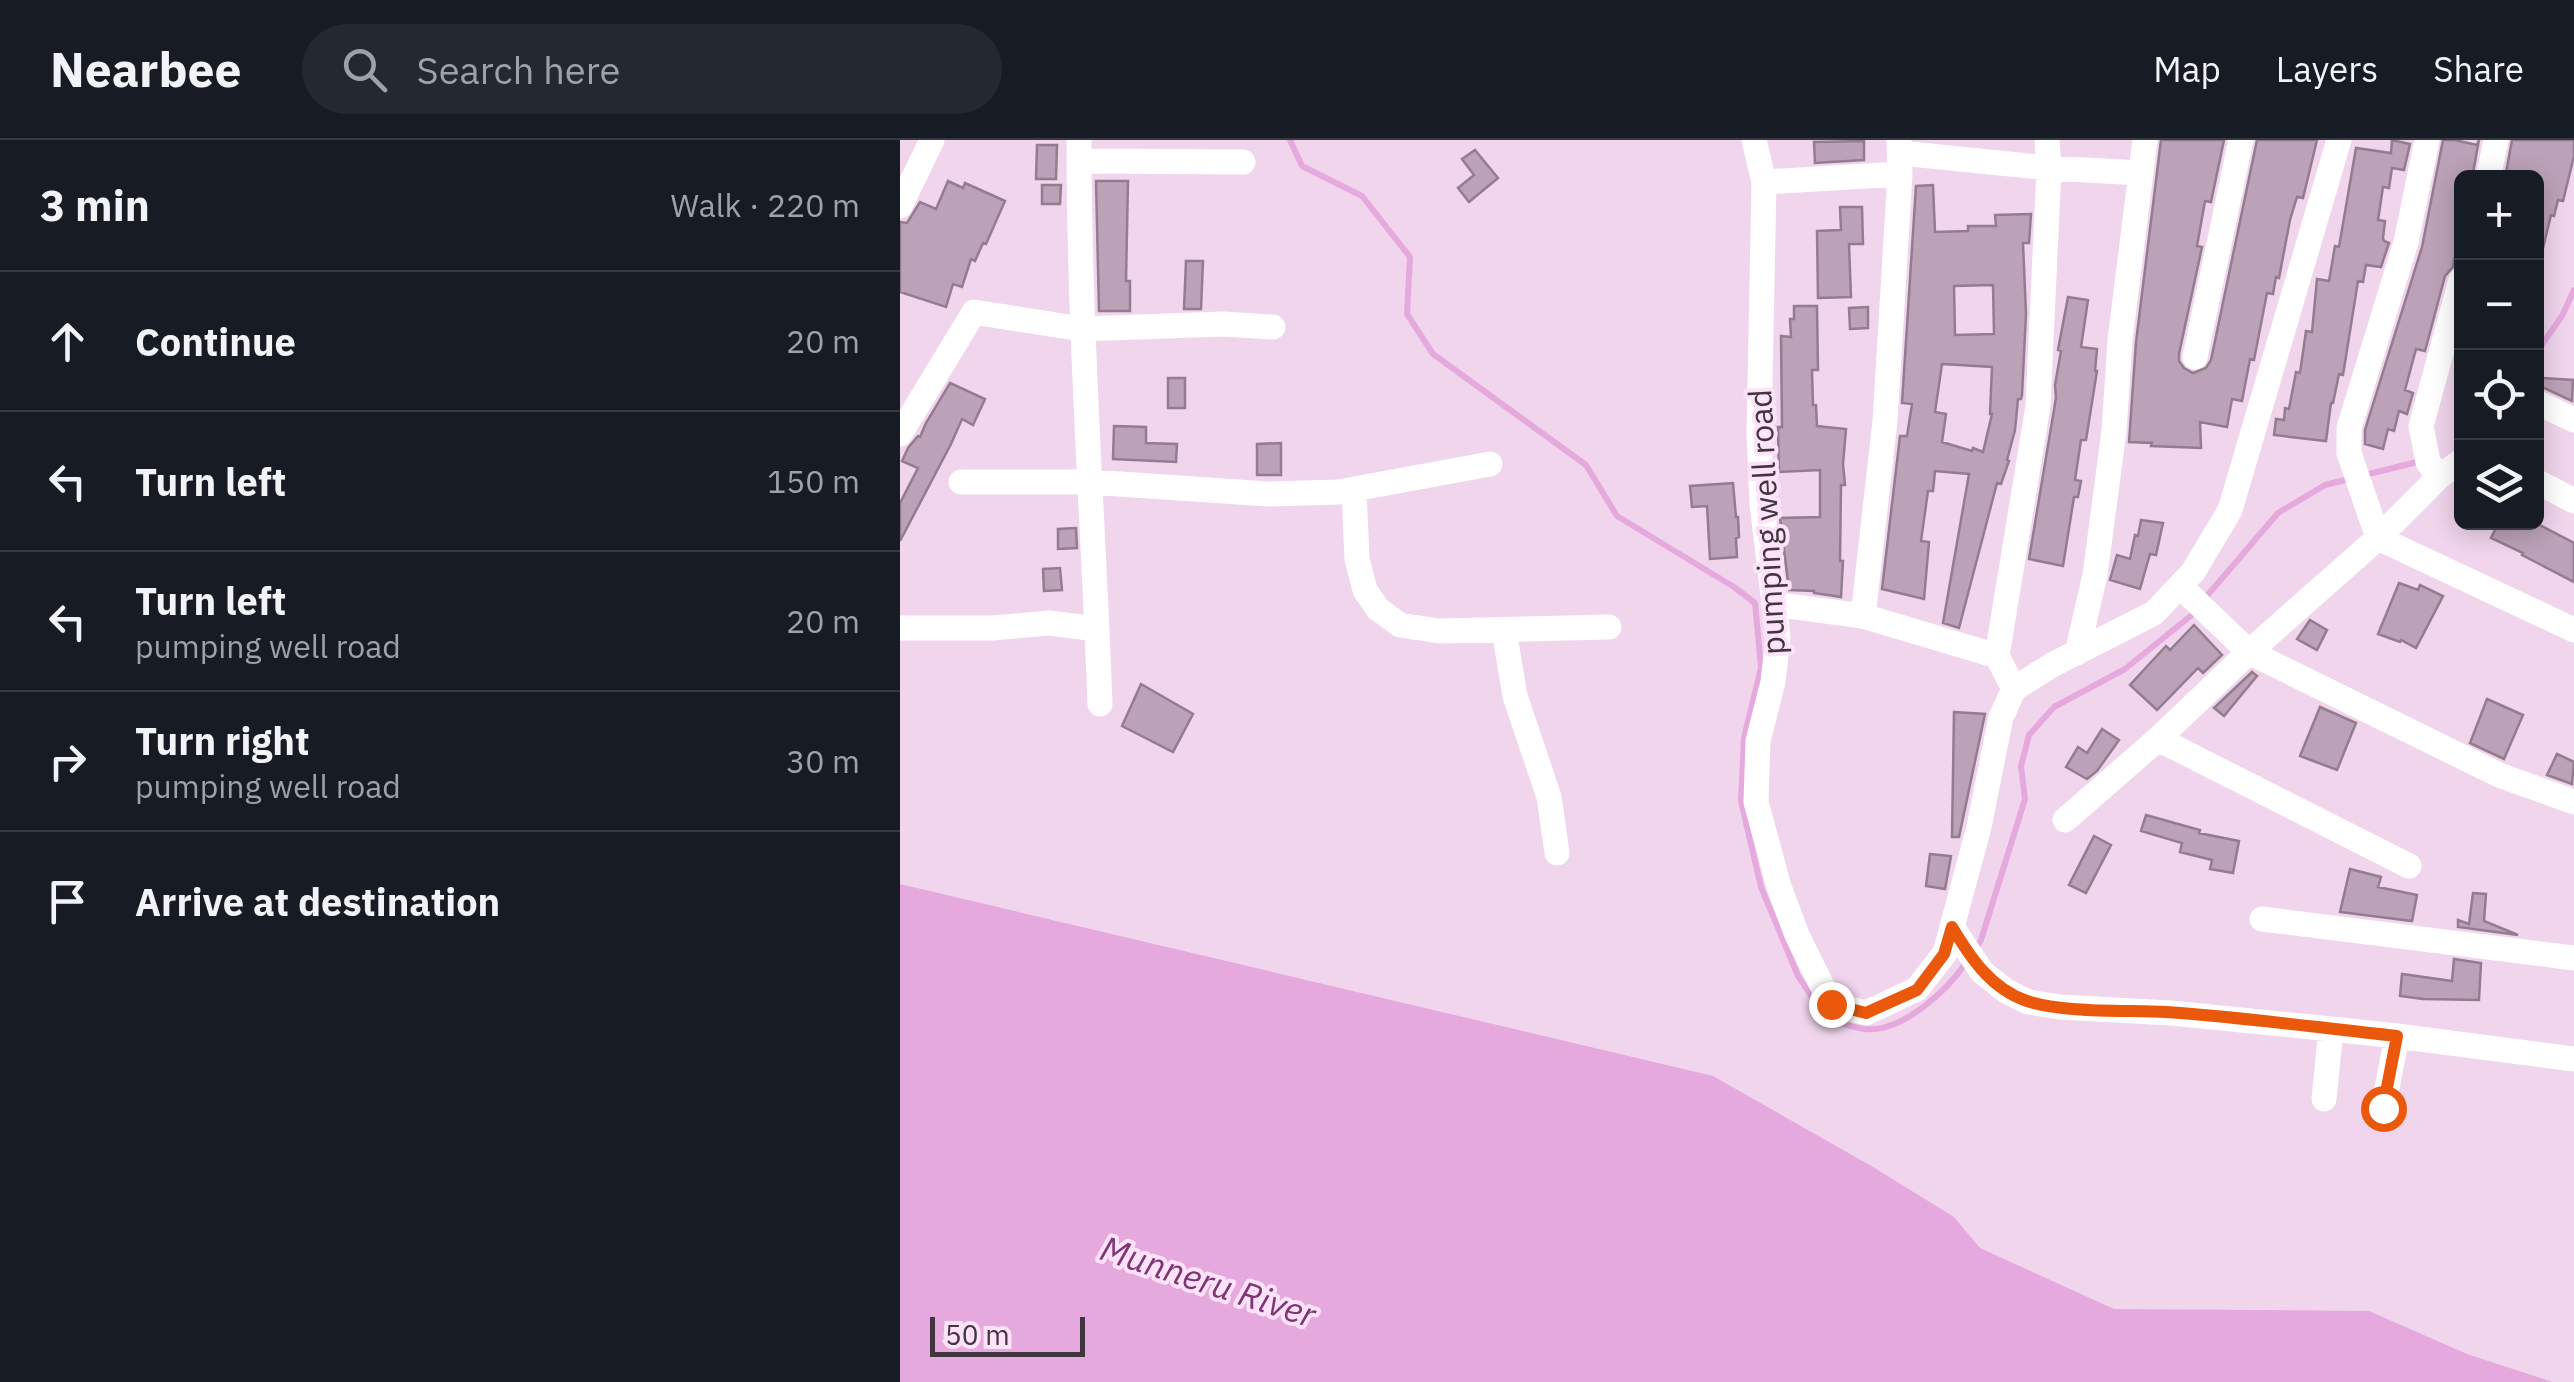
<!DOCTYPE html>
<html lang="en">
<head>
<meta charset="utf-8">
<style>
	body { margin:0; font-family:"IBM Plex Sans",sans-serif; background:#242831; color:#f1f3f6 }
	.controls { position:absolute; right:30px; top:30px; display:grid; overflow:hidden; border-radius:15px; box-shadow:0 5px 25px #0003 }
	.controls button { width:90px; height:90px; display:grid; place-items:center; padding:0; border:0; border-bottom:2px solid #363941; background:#171b24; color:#f1f3f6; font:50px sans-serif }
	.scale { position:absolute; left:30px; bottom:25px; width:155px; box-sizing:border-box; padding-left:10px; border:5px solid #41363f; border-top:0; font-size:28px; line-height:35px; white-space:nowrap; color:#41363f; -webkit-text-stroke:8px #fde2f9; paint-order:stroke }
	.stop { position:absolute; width:30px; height:30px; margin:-22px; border:8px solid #ea580c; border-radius:50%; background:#fff }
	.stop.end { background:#ea580c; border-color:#fff; box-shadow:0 2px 10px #0008 }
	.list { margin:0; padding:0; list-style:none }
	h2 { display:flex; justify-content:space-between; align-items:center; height:130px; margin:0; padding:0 40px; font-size:42px }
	h2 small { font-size:32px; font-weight:400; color:#9ea1a6 }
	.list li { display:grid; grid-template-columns:65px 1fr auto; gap:30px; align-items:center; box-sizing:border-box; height:140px; padding:0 40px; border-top:2px solid #363941 }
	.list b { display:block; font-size:38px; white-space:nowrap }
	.list p { margin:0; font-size:32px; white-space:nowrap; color:#9ea1a6 }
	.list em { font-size:32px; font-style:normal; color:#9ea1a6 }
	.icon { flex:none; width:55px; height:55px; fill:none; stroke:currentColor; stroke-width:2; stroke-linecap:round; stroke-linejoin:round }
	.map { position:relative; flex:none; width:1674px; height:1242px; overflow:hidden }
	header { display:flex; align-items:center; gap:60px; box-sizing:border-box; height:140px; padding:0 50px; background:#171b24; border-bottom:2px solid #363941 }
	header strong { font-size:48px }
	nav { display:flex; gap:55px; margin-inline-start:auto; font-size:35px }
	.search { width:700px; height:90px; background:#242831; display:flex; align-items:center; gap:25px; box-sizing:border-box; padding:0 35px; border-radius:55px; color:#9ea1a6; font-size:38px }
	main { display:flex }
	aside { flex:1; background:#171b24 }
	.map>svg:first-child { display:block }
	.water { fill:#e6a9de }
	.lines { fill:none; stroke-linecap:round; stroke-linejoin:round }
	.stream { stroke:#e6a9de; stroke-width:6 }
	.building { fill:#bca2b8; stroke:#947c90; stroke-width:2.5; fill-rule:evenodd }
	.street { stroke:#fff; stroke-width:25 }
	.route { stroke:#ea580c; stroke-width:12 }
	.labels { text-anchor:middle; stroke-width:8; stroke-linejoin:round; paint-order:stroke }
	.street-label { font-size:32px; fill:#41363f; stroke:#fde2f9 }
	.water-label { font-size:35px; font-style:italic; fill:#7d3576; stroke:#fde2f9 }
</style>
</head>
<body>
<header>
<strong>Nearbee</strong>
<div class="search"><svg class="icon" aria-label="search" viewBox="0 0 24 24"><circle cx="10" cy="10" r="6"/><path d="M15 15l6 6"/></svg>Search here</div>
<nav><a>Map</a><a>Layers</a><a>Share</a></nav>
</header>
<main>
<aside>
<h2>3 min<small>Walk · 220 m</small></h2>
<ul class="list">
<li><svg class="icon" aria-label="ahead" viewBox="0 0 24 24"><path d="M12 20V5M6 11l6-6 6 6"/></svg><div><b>Continue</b></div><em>20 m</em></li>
<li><svg class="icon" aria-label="left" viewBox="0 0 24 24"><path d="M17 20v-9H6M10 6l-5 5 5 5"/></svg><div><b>Turn left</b></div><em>150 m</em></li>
<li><svg class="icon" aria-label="left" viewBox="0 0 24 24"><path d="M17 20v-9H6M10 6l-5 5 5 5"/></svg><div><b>Turn left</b><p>pumping well road</p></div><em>20 m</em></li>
<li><svg class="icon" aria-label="right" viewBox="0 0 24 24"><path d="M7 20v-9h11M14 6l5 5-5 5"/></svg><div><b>Turn right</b><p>pumping well road</p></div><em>30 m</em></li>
<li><svg class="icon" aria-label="arrive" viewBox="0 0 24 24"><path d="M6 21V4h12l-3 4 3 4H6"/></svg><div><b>Arrive at destination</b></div></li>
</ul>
</aside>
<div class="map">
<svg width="1674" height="1242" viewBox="0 0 1674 1242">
	<rect width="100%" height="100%" fill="#f0d5ec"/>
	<path class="water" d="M0 744 813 936 973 1027 1054 1077 1080 1108 1214 1169 1469 1171 1567 1214 1653 1242H0Z"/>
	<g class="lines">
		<path class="stream" d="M390 0 402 26 462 56 510 117 507 174 533 214 686 325 717 376 834 447 855 463 861 528 844 598 841 661 861 747 898 836 927 879C939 882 953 888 965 889 1002 893 1048 850 1067 821
			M1636 213 1662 176 1674 150
			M1465 335 1521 321
			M1306 457 1378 373 1425 345 1453 338
			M1074 811 1081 800 1125 659 1121 626 1129 595 1154 567 1225 529 1293 474"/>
	</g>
	<path class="building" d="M1261 0H1324L1311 62 1305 61 1297 106 1302 107 1279 214V221L1284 228 1293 233 1306 228 1311 220 1357 0H1417L1403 58 1397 57 1390 80 1379 138 1376 137 1373 154 1367 153 1354 220 1350 219 1342 261 1332 259 1327 287 1300 282 1301 308 1251 306 1252 303 1229 302 1236 202Z
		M1492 0 1510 4 1504 30 1492 28 1489 48 1483 47 1478 80 1485 81 1483 98 1484 101 1489 103 1481 127 1466 125 1463 142 1458 141 1443 235 1439 234 1433 263H1431L1426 301 1374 295 1376 279 1384 280 1385 268 1389 269 1396 232 1400 233 1406 191 1412 192 1417 139 1429 141 1435 106 1439 107 1456 8 1491 13Z
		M1543 0H1555L1577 5 1579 0 1572 38H1562V106L1557 120 1554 119 1553 127 1545 136 1525 211 1516 209 1505 250 1513 253 1507 274 1499 271 1494 291 1488 289 1483 309 1465 304V290L1522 107Z
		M1612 0H1674V16L1663 61 1658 60 1654 76 1651 75 1643 108 1636 107V38H1611L1612 34 1606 33Z
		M964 1V20L915 23 914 2Z
		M137 5H157L156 39H136Z
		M575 10 598 38 569 62 558 48 574 35 562 19Z
		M48 41 63 48 65 43 105 61 86 104 83 103 75 121 71 119 62 147 53 144 46 167 0 152V82L7 83 20 62 36 69Z
		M196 41H228L226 141H230V171H199Z
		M142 45H161L160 64H142Z
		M1033 45 1035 92 1068 91V86H1096L1095 75 1131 74 1129 103H1123L1126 174 1122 255 1121 259H1118L1115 290 1107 320 1109 321 1101 344 1097 343 1059 488 1043 483 1069 334 1035 331 1033 351H1028L1021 401 1029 402 1024 459 982 449 1000 296H1007L1012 264 1002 263 1016 46ZM1093 145 1094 194 1055 195 1054 146ZM1042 224 1092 227 1090 274H1092L1083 312 1073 308 1072 311 1042 302 1046 274 1035 272Z
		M940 67H962L963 104H949L951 157 918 158 917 91 941 90Z
		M286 121H303L301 169H284Z
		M1168 157 1188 160 1181 207 1197 209 1195 231H1197L1186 300H1181L1175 340 1181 341 1178 357H1174L1163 426 1129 419 1156 258 1155 245 1161 211 1158 210Z
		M894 166H917L918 230H912L913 265H916L917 286 946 289 943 324 945 345H941L940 421H943L941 457 914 453V451L889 450 880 378 920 377V330L879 332 878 287H882L881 196 891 197 890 179H894Z
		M968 167V188L950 189 949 168Z
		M268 238H285V268H268Z
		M1643 238 1673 240 1672 261 1642 247Z
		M50 243 85 259 73 285 62 279 51 304 0 401V363L18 328 2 321 8 308 18 296 20 297 26 283Z
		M214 286 246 287V303L277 304 276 322 213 319Z
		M381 303V335H357V304Z
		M833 343 836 377H838L839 397 836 398 837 417 810 419 807 366 792 367 790 346Z
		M1241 380 1263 383 1256 415 1250 414 1240 449 1210 440 1217 415 1230 419 1235 395 1238 396Z
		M1599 382H1634L1674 403V442L1622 415 1623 413 1591 398Z
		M176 388 177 408 158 409V389Z
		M160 428 162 450 144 451 143 429Z
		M1499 443 1518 450 1520 445 1543 456 1516 508 1501 500 1500 502 1478 494Z
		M1410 480 1427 490 1417 510 1397 499Z
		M1294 485 1322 515 1303 533 1298 528 1257 570 1230 545 1266 506 1270 510Z
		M1352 532 1357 536 1324 576 1314 568Z
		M241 544 293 574 273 612 222 586Z
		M1587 559 1623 575 1604 619 1570 603Z
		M1420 567 1456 583 1437 630 1400 616Z
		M1054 572 1085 574 1059 697H1052Z
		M1202 589 1219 600 1197 631 1187 639 1166 627 1178 607 1187 613Z
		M1657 614 1674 622 1672 644 1647 635Z
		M1246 675 1300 690 1299 693 1339 701 1333 733 1310 729 1312 720 1280 712 1282 703 1241 691Z
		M1194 696 1211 705 1186 753 1169 745Z
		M1030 714 1051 716 1045 749 1026 746Z
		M1450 729 1481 737 1478 747 1517 755 1512 781 1440 772Z
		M1573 753 1586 754 1584 781 1618 795 1558 787V780L1569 784Z
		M1554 819 1581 823 1579 860 1523 859 1500 856 1502 834 1552 841Z"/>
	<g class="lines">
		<path class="street" d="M179 0C179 188 193 376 200 564
			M854 0 864 42 859 292 862 364 878 497 873 542 858 601 856 662 879 747 897 795 931 864 966 873 1017 849 1045 813 1079 687 1101 577 1114 549 1152 525 1254 473 1293 432 1330 370 1439 0
			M1527 0 1506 102 1449 288V313L1478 398 1674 490
			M1000 13 1149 28 1241 33
			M179 21 343 22
			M1588 38 1596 0
			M864 42 1000 34
			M0 66 32 0
			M1295 217 1341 0
			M1636 262 1674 280
			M0 294 74 172 181 189 323 184 373 187
			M1539 337 1528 322 1521 286 1561 140
			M1636 341 1674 361
			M61 342H190L368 354 438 352 590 324
			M454 349 457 419 465 450 478 469 500 485 539 491 709 487
			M1280 446 1349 512 1599 635 1674 662
			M874 464 963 476 1097 516
			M963 476 985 281 1000 34 999 0
			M0 488H93L149 483 197 489
			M604 490 615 556 649 657 657 713
			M1177 513 1195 435 1214 291 1220 200 1245 0
			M1114 549 1097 516 1138 266 1149 28 1147 0
			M1258 599 1349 512 1478 398 1539 337 1561 321
			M1165 680 1258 599 1509 726
			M1362 779 1674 818
			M1052 787 1082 832 1106 851 1128 862 1160 867 1271 873 1431 889
			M1424 959 1431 889 1497 896
			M1483 969 1497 896 1674 919"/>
	</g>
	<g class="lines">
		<path class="route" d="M931 864 966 873 1017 850 1044 814 1052 787C1070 817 1091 849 1127 861 1162 873 1227 870 1266 872 1343 877 1420 888 1497 896L1483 968"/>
	</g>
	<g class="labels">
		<g class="street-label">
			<text transform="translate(867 382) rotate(-93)" y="11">pumping well road</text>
		</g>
		<g class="water-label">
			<text transform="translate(308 1142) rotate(18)" y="12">Munneru River</text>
		</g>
	</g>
</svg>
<div class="controls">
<button>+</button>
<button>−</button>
<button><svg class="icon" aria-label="locate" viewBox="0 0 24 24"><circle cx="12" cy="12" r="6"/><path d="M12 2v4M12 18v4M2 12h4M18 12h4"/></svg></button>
<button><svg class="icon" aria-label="layers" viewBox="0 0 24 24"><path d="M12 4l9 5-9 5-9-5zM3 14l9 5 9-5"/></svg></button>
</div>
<div class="scale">50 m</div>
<div class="stop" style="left:1483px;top:968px"></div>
<div class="stop end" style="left:931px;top:864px"></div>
</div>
</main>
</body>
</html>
